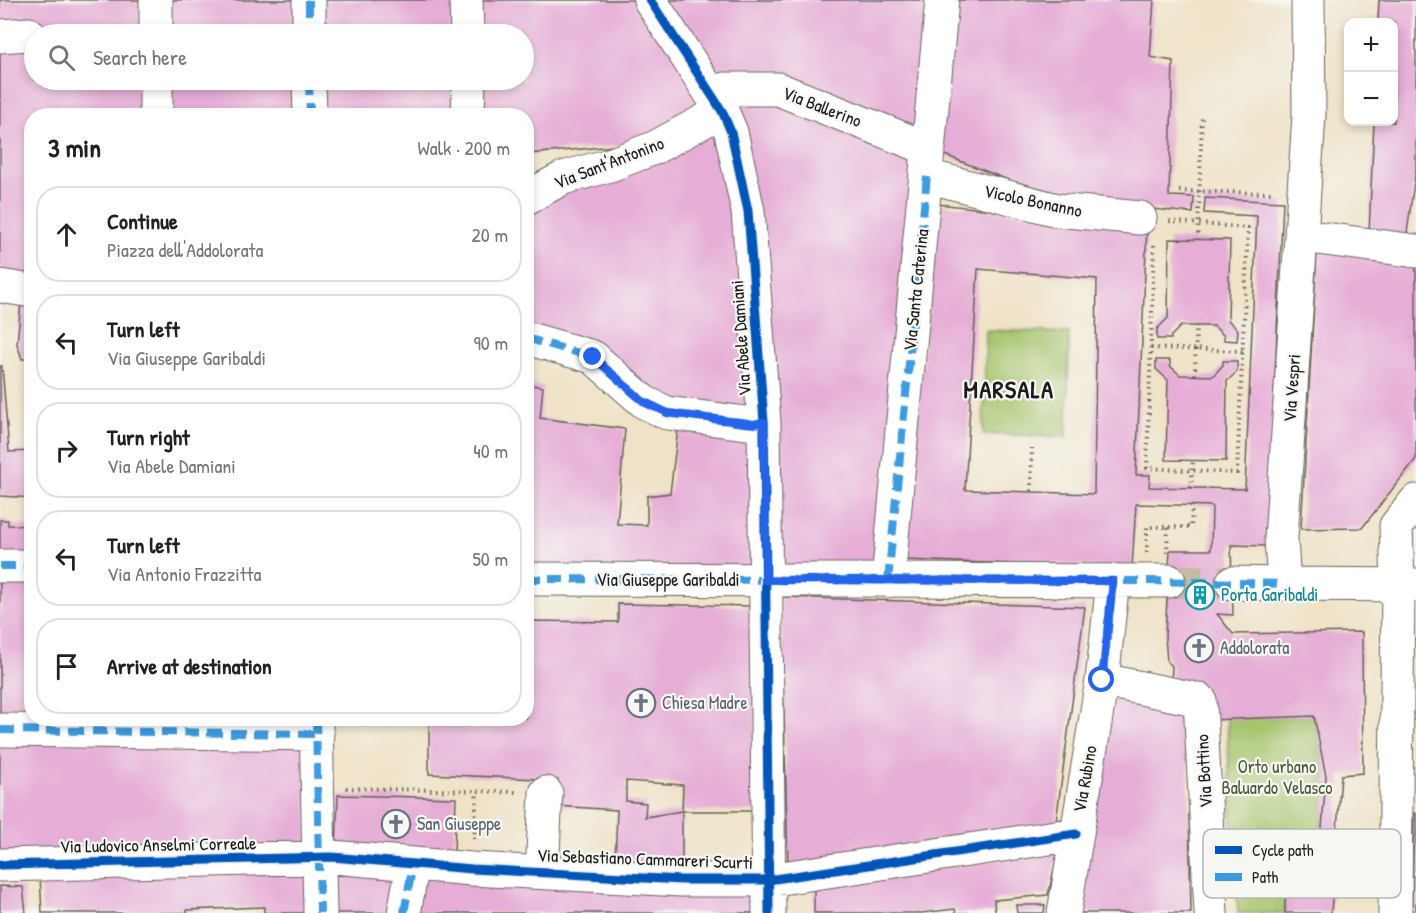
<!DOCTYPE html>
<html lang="en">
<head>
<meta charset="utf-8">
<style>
	body { margin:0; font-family:"Patrick Hand",sans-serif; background:#f6f6f6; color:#222 }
	.controls { position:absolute; right:18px; top:18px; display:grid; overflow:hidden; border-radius:12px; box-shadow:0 3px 9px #0003 }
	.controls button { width:54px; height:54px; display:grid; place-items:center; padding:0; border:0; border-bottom:2px solid #e0e0e0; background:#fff; color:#222; font:30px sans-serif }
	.stop { position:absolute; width:18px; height:18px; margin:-14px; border:4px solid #2563eb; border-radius:50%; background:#fff }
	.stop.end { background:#2563eb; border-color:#fff; box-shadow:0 2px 6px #0008 }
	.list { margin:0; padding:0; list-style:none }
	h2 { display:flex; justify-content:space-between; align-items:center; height:78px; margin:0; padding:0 24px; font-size:26px }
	h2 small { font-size:20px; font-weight:400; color:#767676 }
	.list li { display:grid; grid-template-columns:39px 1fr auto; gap:18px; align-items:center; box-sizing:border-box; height:96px; margin:0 12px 12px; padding:0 12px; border:2px solid #e0e0e0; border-radius:24px }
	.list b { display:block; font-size:22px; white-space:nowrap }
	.list p { margin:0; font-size:20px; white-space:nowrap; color:#767676 }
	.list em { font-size:20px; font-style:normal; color:#767676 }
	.icon { flex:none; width:33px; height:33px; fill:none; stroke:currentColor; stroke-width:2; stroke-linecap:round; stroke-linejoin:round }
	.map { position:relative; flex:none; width:1416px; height:913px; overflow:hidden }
	.search { position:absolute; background:#fff; box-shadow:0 3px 9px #0003; left:24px; top:24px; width:510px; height:66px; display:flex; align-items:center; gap:15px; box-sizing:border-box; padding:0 21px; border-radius:33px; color:#767676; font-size:22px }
	.panel { position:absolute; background:#fff; box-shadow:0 3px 9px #0003; left:24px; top:108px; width:510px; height:618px; border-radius:24px }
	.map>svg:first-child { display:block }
	.green { fill:#a7c56d; stroke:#627044; stroke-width:1.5 }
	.building { fill:#e6add6; fill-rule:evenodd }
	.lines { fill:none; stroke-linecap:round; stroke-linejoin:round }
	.minor-tunnel { stroke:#c5baa4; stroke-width:33; stroke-dasharray:33 16; stroke-linecap:butt }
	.minor-casing { stroke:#666158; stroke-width:35 }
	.path { stroke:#666158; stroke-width:4; stroke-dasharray:1.5 4.5; stroke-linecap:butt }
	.minor { stroke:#fff; stroke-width:33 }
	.quiet { stroke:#3c9bdf; stroke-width:8; stroke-dasharray:15 8; stroke-linecap:butt }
	.cycleway-casing { stroke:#f6f6f2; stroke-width:13 }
	.cycleway { stroke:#0057b8; stroke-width:9 }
	.route { stroke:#2563eb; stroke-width:8 }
	.labels { text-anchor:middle; stroke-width:4.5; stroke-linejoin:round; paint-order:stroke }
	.street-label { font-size:18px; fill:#1c1c1c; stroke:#f6f6f2 }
	.culture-label { font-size:18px; fill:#0d838f; stroke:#f6f6f2; text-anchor:start }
	.worship-label { font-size:18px; fill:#5b616d; stroke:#f6f6f2; text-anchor:start }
	.park-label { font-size:18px; fill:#4d5738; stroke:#f6f6f2 }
	.district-label { font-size:24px; font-weight:bold; letter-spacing:1.5px; fill:#1c1c1c; stroke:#f6f6f2 }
	.key { fill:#f6f6f2; stroke:#b5b5b2; stroke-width:1.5 }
	.key-label { font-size:16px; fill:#1c1c1c }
</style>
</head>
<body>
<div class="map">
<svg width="1416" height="913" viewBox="0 0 1416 913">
	<rect width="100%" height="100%" fill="#f6f6f2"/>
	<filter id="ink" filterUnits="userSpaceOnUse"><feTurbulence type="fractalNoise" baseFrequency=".0167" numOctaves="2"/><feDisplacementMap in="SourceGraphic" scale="12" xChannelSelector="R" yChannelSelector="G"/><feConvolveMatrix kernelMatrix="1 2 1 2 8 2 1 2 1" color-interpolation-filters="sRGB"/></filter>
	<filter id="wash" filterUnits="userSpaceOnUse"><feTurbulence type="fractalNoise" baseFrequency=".008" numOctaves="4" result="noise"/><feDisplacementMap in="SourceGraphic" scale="24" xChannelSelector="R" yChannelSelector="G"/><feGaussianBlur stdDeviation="1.35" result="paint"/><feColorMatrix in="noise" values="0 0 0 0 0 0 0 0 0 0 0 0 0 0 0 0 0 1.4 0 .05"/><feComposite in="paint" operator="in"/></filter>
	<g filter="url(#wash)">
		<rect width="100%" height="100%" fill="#efe2c6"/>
		<path class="green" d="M986 330 1069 333 1067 437 983 434Z
			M1314 716 1326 776 1317 892 1285 893V913H1238L1232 836 1227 719Z"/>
		<g id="blocks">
			<path class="building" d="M0 0H140L141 34H34V80H143L144 116H32V282L0 274Z
				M166 0H301V34H166Z
				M314 0H455L459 34H315Z
				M473 0H640L711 107 646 143 529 154V185H526V116H474V80H524V34H474Z
				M659 0H935L923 140 710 81Z
				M949 0H1154L1150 57 1173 61 1169 196 1194 197 1193 213 1059 200 937 152Z
				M1379 0H1416V168L1406 240 1369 232 1374 122H1394V22H1378Z
				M166 80H302V113L165 115Z
				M316 80H461V116H317Z
				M730 95 775 97 922 151 878 573 772 574Z
				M717 125 740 206 757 418 668 406 526 331V209Z
				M1205 198 1283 202 1267 546 1231 545 1233 615 1217 614 1233 634 1362 632 1363 773 1341 775 1331 913H1285V892H1317L1326 776 1314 716 1210 720 1171 685 1172 666 1167 661 1165 635 1170 550H1211L1212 506 1136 504 1132 568 903 560 938 204 1147 227 1136 475H1150L1149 487 1245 489 1257 216 1204 213ZM978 269 1097 279 1094 494 965 490Z
				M1169 239 1230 240 1228 320 1238 330 1237 341 1224 340V336L1214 326H1181L1171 336V339H1157V329L1168 318Z
				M1317 251 1416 263V459L1362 528 1301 529Z
				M21 302H32V359H22L17 344Z
				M1156 360H1170V366L1180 375 1213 376 1223 365V361H1237V372L1227 381 1226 461 1166 460 1168 380 1156 369Z
				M0 366H2L9 452 32 451V498L0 496Z
				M526 384 543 387 540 418 625 429 617 524 647 525V496L670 493 679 421 757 429 758 572 526 567Z
				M30 499H32V558L0 559V520H8V525L29 526Z
				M32 577V718L0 725V578Z
				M781 597 1085 607 1055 829 788 868Z
				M618 604 757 606 755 811H682L683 785 626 781V801L646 803 645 817 682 811V871L615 864 617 810 557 806 558 780 429 774V718H526V621L618 622Z
				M1114 692 1187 703 1191 913H1077Z
				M0 740 306 743 308 849 0 857Z
				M338 795 456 798 454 852 336 849Z
				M1414 813 1416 814V913H1412Z
				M1058 852 1048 895 994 900 995 913H956L955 909 921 913H814V884Z
				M332 864 406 870 399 913H332Z
				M310 867 311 913H264V907L187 910V913H42L40 876Z
				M418 871 761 896 760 913H410Z
				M0 886 23 887 26 913H0Z
				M1016 905H1045L1044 913H1017Z"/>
		</g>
	</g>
	<g filter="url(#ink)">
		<use href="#blocks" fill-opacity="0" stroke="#666158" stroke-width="1.5"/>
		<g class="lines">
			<path class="minor-tunnel" d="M1169 581 1232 583"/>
			<g class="minor-casing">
				<path id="minor" d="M156 0V34
					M309 0V34
					M466 0 467 34
					M650 0 722 111 731 132 748 211 764 422 769 913
					M1308 0 1309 115 1281 539 1284 584 1416 585
					M0 36 29 34
					M156 80V116
					M309 80 310 116
					M713 97 725 89H778L929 149
					M468 116 469 80
					M927 176 1057 210 1140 218
					M526 198 563 178 610 165 654 148 722 111
					M1302 236 1416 251
					M0 286 32 291
					M526 338 593 357 644 402 667 413 754 424 764 422
					M0 566H32
					M526 579 1169 581
					M888 581 942 0
					M1232 583 1284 584
					M1102 680 1200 700 1211 913
					M316 718 320 913
					M0 730 317 734
					M0 865 332 857 472 869 682 880H768L1076 834
					M542 872 546 793
					M404 913 413 864
					M1064 913 1102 680 1113 581
					M1395 913 1398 584 1396 526 1416 501"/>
			</g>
			<path class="path" d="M1179 191 1274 193
				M1198 240 1202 114
				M1154 245 1147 468 1237 473 1248 228 1167 221
				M1151 348 1243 351
				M1195 375 1196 326
				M1191 488 1193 460
				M1031 491 1032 448
				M1147 553V527H1191L1192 505
				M1167 553 1168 527
				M346 788 516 792
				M474 839 477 791"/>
			<use href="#minor" class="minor"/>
			<path class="quiet" d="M309 0V34
				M309 80 310 116
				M526 338 593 357 644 402 667 413 754 424 764 422
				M0 566H32
				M526 579 1147 581 1284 584
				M888 581 927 176
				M1102 680 1113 581
				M316 718 320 913
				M0 730 317 734
				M404 913 413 864"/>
			<g class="cycleway-casing">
				<path id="cycleway" d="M650 0 722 111 731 132 748 211 764 422 769 913
					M0 865 332 857 472 869 682 880H768L1076 834"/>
			</g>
			<use href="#cycleway" class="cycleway"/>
		</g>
	</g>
	<g class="lines" filter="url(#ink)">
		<path class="route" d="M593 357 644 402 668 413 754 424 764 422 766 580 1113 581 1102 680"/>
	</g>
	<defs>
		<g id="building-ring" transform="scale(1.5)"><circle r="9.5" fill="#f6f6f2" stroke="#0f9aa8" stroke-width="1.5"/><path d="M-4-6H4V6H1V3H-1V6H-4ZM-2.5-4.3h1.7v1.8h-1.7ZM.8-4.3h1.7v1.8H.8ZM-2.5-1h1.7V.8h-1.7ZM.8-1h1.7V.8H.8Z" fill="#0f9aa8"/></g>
		<g id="church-ring" transform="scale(1.5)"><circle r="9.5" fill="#f6f6f2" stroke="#6b7280" stroke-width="1.5"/><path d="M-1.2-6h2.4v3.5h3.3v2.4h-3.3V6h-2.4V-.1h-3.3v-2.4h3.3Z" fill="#6b7280"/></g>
	</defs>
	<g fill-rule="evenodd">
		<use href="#building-ring" x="1200" y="595"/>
		<use href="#church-ring" x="1199" y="648"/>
		<use href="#church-ring" x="641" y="703"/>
		<use href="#church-ring" x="396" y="824"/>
	</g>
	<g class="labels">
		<g class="street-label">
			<text transform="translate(822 107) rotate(21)" y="6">Via Ballerino</text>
			<text transform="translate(609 163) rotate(-21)" y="6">Via Sant'Antonino</text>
			<text transform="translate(1033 201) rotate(12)" y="6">Vicolo Bonanno</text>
			<text transform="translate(916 290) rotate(-84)" y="6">Via Santa Caterina</text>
			<text transform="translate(741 338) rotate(-94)" y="6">Via Abele Damiani</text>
			<text transform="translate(1292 388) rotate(-86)" y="6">Via Vespri</text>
			<text x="668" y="586">Via Giuseppe Garibaldi</text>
			<text transform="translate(1204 771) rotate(-93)" y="6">Via Bottino</text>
			<text transform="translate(1085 779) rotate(-80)" y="6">Via Rubino</text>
			<text transform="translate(158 845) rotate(-1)" y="6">Via Ludovico Anselmi Correale</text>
			<text transform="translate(645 859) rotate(2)" y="6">Via Sebastiano Cammareri Scurti</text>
		</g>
		<g class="culture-label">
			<text x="1221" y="601">Porta Garibaldi</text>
		</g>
		<g class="worship-label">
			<text x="1220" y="654">Addolorata</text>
			<text x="662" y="709">Chiesa Madre</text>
			<text x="417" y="830">San Giuseppe</text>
		</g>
		<g class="park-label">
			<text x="1277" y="773">Orto urbano<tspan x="1277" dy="21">Baluardo Velasco</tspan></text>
		</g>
		<g class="district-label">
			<text x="1009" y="398">MARSALA</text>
		</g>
	</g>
	<rect x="1203" y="829" width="198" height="69" rx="9" class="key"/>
	<rect x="1215" y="846" width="27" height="8" fill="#0057b8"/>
	<rect x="1215" y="873" width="27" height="8" fill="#3c9bdf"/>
	<g class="key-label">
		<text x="1252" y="856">Cycle path</text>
		<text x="1252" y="883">Path</text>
	</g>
</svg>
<div class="controls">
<button>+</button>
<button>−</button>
</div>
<div class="stop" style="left:1102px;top:680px"></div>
<div class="stop end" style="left:593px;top:357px"></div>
<div class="search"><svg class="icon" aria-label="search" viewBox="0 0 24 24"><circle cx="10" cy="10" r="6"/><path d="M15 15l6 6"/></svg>Search here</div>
<section class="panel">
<h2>3 min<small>Walk · 200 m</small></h2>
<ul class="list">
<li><svg class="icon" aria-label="ahead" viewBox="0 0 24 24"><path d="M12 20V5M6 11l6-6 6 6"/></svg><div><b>Continue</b><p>Piazza dell'Addolorata</p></div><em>20 m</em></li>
<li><svg class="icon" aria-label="left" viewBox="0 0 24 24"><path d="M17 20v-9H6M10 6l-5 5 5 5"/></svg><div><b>Turn left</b><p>Via Giuseppe Garibaldi</p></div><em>90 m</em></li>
<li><svg class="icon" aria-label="right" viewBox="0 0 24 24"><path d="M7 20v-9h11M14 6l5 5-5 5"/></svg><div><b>Turn right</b><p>Via Abele Damiani</p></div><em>40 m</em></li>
<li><svg class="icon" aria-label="left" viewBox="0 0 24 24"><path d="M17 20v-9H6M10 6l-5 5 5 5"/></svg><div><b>Turn left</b><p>Via Antonio Frazzitta</p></div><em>50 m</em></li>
<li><svg class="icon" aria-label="arrive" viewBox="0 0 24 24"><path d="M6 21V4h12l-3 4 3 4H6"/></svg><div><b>Arrive at destination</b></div></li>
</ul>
</section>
</div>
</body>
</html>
